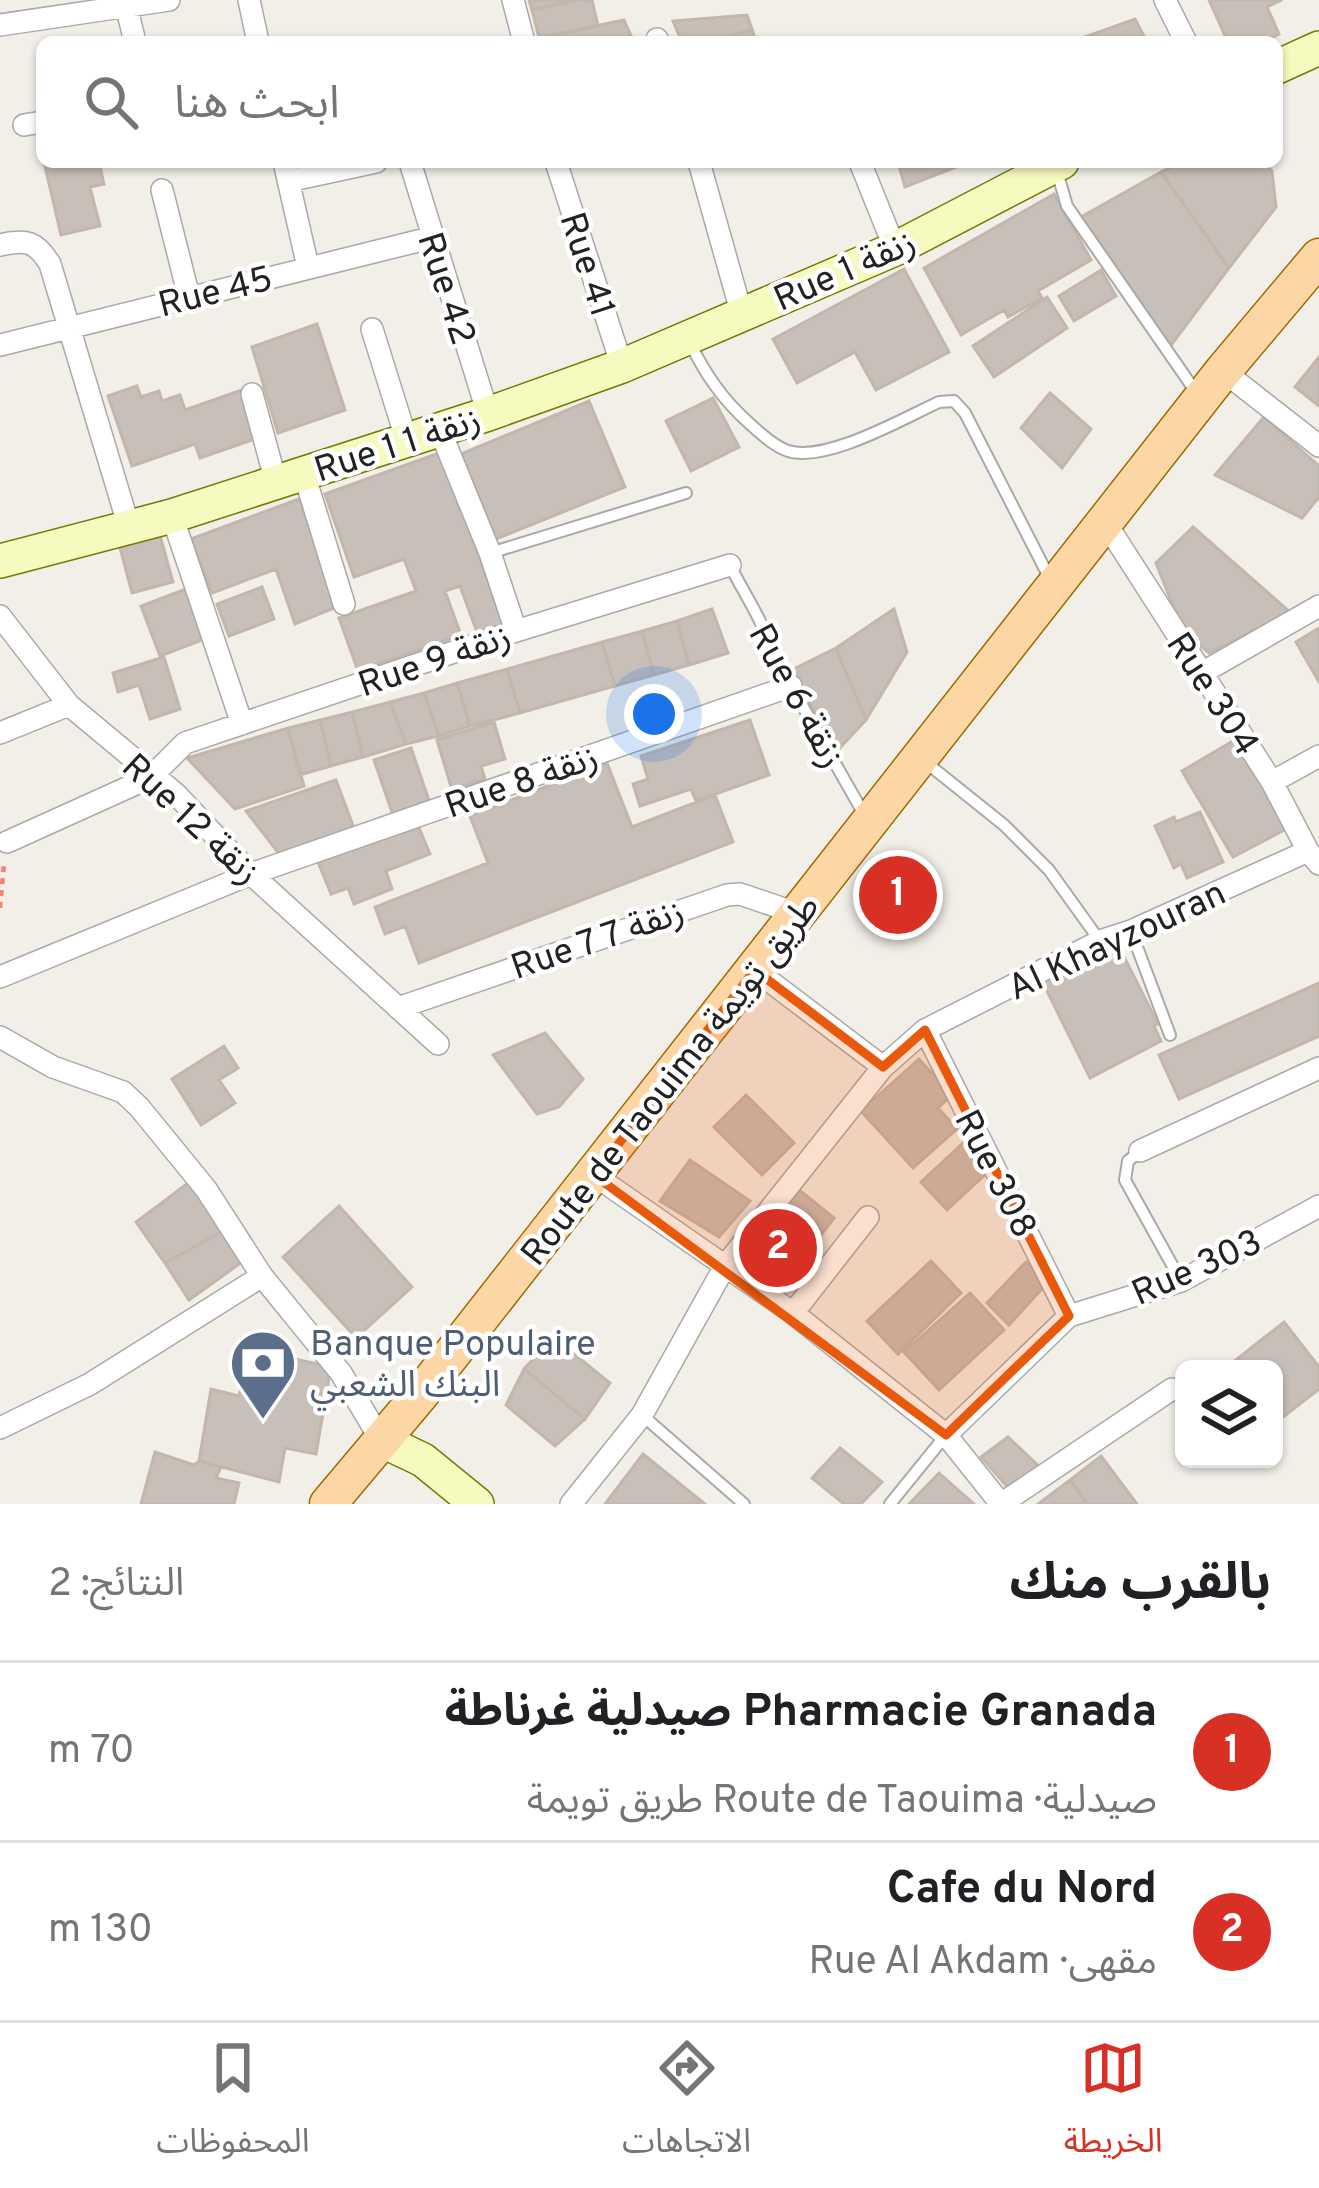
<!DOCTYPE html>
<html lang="ar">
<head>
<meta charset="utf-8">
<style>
	body { margin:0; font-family:Overpass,"Noto Sans Arabic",sans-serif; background:#f6f6f6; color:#202124; direction:rtl }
	.controls { position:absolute; right:36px; bottom:36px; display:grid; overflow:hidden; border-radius:18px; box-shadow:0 3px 9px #0004 }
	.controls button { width:108px; height:108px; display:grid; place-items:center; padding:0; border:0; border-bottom:3px solid #e0e0e0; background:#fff; color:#202124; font:60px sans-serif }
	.you { position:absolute; left:654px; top:714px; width:42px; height:42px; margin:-30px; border:9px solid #fff; border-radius:50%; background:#1a73e8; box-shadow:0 0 0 18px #1a73e833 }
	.badge { display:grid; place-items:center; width:78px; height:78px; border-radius:50%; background:#d93025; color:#fff; font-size:39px; font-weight:700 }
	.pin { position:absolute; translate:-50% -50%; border:6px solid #fff; box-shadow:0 3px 12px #0006 }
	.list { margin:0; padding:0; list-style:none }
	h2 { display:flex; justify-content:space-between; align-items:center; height:156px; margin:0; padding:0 48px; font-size:51px }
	h2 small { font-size:39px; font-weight:400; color:#757577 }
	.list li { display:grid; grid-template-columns:78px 1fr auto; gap:36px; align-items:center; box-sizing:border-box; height:180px; padding:0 48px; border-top:3px solid #e0e0e0 }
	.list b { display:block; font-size:45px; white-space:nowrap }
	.list p { margin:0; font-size:39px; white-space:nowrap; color:#757577 }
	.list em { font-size:39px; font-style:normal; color:#757577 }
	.icon { flex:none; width:66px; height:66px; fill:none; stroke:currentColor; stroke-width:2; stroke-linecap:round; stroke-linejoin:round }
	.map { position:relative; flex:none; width:1319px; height:1504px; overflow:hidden; direction:ltr }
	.search { position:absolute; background:#fff; box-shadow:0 3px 9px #0004; left:36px; right:36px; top:36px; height:132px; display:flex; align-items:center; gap:30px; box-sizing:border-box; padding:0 42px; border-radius:18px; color:#757577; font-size:45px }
	.sheet { height:516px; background:#fff }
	nav { display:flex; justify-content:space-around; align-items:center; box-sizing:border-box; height:168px; border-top:3px solid #e0e0e0; background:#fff; font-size:33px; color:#757577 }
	nav a { display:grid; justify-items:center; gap:6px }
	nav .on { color:#d93025 }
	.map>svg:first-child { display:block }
	.building { fill:#c7bfb8; stroke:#c4b6ab; stroke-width:3 }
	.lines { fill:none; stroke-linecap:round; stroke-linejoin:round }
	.lane-casing { stroke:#a9a9a9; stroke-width:14 }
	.street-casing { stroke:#a9a9a9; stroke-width:24 }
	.secondary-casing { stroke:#707d05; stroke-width:36 }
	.primary-casing { stroke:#a06b00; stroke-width:39 }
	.path { stroke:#fa8072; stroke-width:4.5; stroke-dasharray:6 6; stroke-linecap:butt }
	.lane { stroke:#fff; stroke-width:10 }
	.street { stroke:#fff; stroke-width:21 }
	.secondary { stroke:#f7fabf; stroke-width:33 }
	.primary { stroke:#fcd6a4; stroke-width:36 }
	.marked { fill:#e8590c; fill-opacity:0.2; stroke:#e8590c; stroke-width:9; stroke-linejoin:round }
	.labels { text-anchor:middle; stroke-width:9; stroke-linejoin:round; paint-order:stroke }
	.street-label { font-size:36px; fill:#222; stroke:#fff }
	.service-label { font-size:36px; fill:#4e5e75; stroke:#fff; text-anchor:start }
</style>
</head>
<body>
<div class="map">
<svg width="1319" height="1504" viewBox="0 0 1319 1504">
	<rect width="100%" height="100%" fill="#f2efe9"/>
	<path class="building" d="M529 0H578L532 10Z
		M578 0H592L598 26 539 38 532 10Z
		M1209 0H1282L1267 7 1279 34 1263 42H1228Z
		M747 15 752 29 716 42H682L673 21Z
		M1135 19 1147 42H1077L1076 40Z
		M624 20 634 42H540L539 38Z
		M752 29 756 42H716Z
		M44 162H99L104 184 90 187 100 226 61 235Z
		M898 162H955L956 167 905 187Z
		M1183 162H1262L1272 171 1276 207 1229 268 1161 172Z
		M1161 172 1229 268 1169 348 1081 217Z
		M1054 194 1091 260 1038 291 1042 298 1008 317 1004 310 961 335 924 268Z
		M904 269 949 352 876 390 855 352 797 383 773 339Z
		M1101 270 1116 296 1074 321 1059 296Z
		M1047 297 1067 328 994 377 973 346Z
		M317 324 345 410 278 433 252 347Z
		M1319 357V406L1295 387Z
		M137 386 141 397 159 391 162 401 180 395 185 410 242 390 258 438 200 458 195 444 132 466 108 396Z
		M1050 393 1091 429 1062 468 1021 428Z
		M713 398 739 447 691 471 666 421Z
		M589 401 625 487 496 539 461 454Z
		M1264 417 1319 466V497L1302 518 1215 475Z
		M442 452 504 627 478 635 460 586 445 591 461 635 358 671 339 618 416 591 404 559 354 577 325 494Z
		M299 499 339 606 295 624 276 569 212 593 191 539Z
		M1193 527 1291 613 1209 653 1183 631 1156 563Z
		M159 532 173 582 132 593 119 544Z
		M262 587 274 619 229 636 217 604Z
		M186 589 205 639 160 656 141 606Z
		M712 609 728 653 689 665 677 621Z
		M894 609 907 652 866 720 836 648Z
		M677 621 689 665 654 675 642 631Z
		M1319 628V682L1296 642Z
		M642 631 654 675 615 686 602 642Z
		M602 642 615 686 520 713 507 669Z
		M836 648 866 720 836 752 792 670Z
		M164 657 180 709 150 719 139 685 118 692 113 673Z
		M507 669 520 713 470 726 457 683Z
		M457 683 470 726 439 736 424 693Z
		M424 693 439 736 406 744 390 702Z
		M390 702 406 744 363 757 352 712Z
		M352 712 363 757 331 766 320 720Z
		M320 720 331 766 300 775 288 728Z
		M750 720 769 775 696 801 691 789 640 806 633 784 648 779 641 756Z
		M494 722 505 759 481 766 485 779 452 790 437 740Z
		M288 728 304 786 235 809 187 758Z
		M1238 738 1288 828 1233 857 1182 771Z
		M411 748 431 806 394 818 374 760Z
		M607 763 632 827 715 795 733 842 419 963 405 926 385 934 375 907 488 863 470 816Z
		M336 780 354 828 280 855 246 811Z
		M1200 812 1223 862 1187 878 1181 864 1174 868 1155 826 1174 817 1176 822Z
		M417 823 430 854 386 871 392 889 354 904 348 888 331 894 318 862Z
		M911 869 927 891 899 927 878 910Z
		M1117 943 1158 1024 1154 1026 1161 1041 1090 1078 1042 981Z
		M1319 983V1036L1179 1099 1159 1055Z
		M545 1033 583 1079 559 1107 537 1114 493 1055Z
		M224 1046 238 1068 219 1080 235 1103 201 1125 172 1079Z
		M919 1059 952 1095 938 1108 957 1129 913 1168 861 1111Z
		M746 1095 794 1143 762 1175 714 1127Z
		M964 1142 990 1170 947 1210 921 1182Z
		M690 1160 750 1201 719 1237 660 1201Z
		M191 1181 225 1230 165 1263 136 1222Z
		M793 1185 834 1218 789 1277 748 1242Z
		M339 1206 412 1287 356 1338 283 1257Z
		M225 1230 242 1262 189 1300 165 1263Z
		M931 1261 961 1293 898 1354 867 1321Z
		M1026 1262 1048 1282 1009 1325 987 1303Z
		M970 1293 1004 1330 939 1390 904 1352Z
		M1284 1322 1319 1367V1389L1278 1421 1274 1416V1369H1237L1232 1363Z
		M553 1337 610 1383 585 1419 524 1369Z
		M276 1355 331 1367 316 1454 285 1448 279 1482 199 1461 211 1389 239 1396 242 1383 270 1390Z
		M524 1369 585 1419 555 1446 506 1405Z
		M1008 1437 1045 1472 1011 1491 981 1457Z
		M840 1448 882 1482 861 1504H844L812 1478Z
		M155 1452 194 1465 199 1461 221 1467 216 1478 239 1483 234 1504H141Z
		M643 1454 705 1504H605Z
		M1101 1456 1137 1504H1087L1070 1480Z
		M939 1473 974 1504H909Z
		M1070 1480 1087 1504H1038Z"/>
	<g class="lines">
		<g class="lane-casing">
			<path id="lane" d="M1056 168 1067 206 1198 395
				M689 341C705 374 722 399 750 424 761 434 774 446 788 451 826 463 904 418 939 402L954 401 965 413 1051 581
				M490 553 686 493
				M730 565C740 587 767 627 769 647L865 816
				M923 760 1004 825 1049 870 1100 941
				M1131 931 1170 1035
				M1140 1151 1128 1161 1125 1180 1181 1281
				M642 1415 744 1504
				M890 1504 946 1435"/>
		</g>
		<g class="street-casing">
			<path id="street" d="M249 0 258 42
				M513 0 524 42
				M1165 0 1186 42
				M127 9 135 42
				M0 25 169 0
				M657 39 658 42
				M24 125 42 122
				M284 162 308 267
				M410 162 488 414
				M556 162 622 366
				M699 162 742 315
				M860 162 895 249
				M288 181 376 162
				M162 190 189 297
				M0 245C26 239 36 241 50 264L129 527
				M372 329 406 438
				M0 345 430 238
				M1223 371 1319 446
				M252 394 276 482
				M439 428 490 553 516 631
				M304 474 344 604
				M172 516 242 724
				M1105 522 1272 782 1308 851 1319 864
				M0 616 69 705 176 794 251 874 438 1044
				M1200 674 1319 606
				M0 733 69 705
				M1272 782 1319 756
				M7 842 151 777 185 743 516 631 730 565
				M755 970 883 1067
				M0 977 251 874 791 686
				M398 1008 727 895 740 894 799 914
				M925 1030 1069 1316
				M0 1037 53 1067 123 1092 139 1107 206 1189 262 1276 341 1373 381 1440
				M1140 1151 1319 1068
				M594 1175 793 1313 946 1435 1001 1504
				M793 1313 868 1217
				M0 1428 90 1384 262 1276
				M946 1435 1069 1316 1181 1281 1319 1206
				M571 1504 642 1415 725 1266 883 1067 925 1030 1100 941 1131 931 1308 851
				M1001 1504 1172 1389"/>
		</g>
		<g class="secondary-casing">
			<path id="secondary" d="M1277 67 1319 48
				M0 561 172 516 488 414 622 366 895 249 1062 162
				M381 1440 423 1460 477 1504"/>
		</g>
		<g class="primary-casing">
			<path id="primary" d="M328 1504 419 1396 1223 371 1319 257"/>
		</g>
		<path class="path" d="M0 908 4 864"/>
		<use href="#lane" class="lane"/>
		<use href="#street" class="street"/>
		<use href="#secondary" class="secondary"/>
		<use href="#primary" class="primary"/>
	</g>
	<path class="marked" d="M755 970 883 1067 925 1030 1069 1316 946 1435 594 1175Z"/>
	<defs>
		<g id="bank-pin" transform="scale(3.45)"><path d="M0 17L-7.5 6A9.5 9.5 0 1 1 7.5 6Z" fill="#5c6f8a" stroke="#fff"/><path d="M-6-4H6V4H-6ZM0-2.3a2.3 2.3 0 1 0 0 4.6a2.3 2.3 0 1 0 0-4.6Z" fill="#fff"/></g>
	</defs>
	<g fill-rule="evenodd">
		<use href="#bank-pin" x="263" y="1363"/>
	</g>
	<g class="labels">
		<g class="street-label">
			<text transform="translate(589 264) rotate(72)" y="13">Rue 41</text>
			<text transform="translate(844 269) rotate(-24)" y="13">Rue 1 زنقة</text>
			<text transform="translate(448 288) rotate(72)" y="13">Rue 42</text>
			<text transform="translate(215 290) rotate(-14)" y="13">Rue 45</text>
			<text transform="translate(397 443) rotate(-18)" y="13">Rue 1 زنقة 1</text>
			<text transform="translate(434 659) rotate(-19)" y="13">Rue 9 زنقة</text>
			<text transform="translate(1214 693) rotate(57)" y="13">Rue 304</text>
			<text transform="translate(798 695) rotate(61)" y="13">Rue 6 زنقة</text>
			<text transform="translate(521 780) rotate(-19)" y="13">Rue 8 زنقة</text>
			<text transform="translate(192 818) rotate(43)" y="13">Rue 12 زنقة</text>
			<text transform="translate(597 938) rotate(-19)" y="13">Rue 7 زنقة 7</text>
			<text transform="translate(1116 939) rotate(-25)" y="13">Al Khayzouran</text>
			<text transform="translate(669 1079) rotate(-52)" y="13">Route de Taouima طريق تويمة</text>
			<text transform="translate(997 1173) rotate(63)" y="13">Rue 308</text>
			<text transform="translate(1196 1266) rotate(-24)" y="13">Rue 303</text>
		</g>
		<g class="service-label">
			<text x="310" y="1355">Banque Populaire<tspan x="310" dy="41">البنك الشعبي</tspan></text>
		</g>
	</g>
</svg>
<div class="controls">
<button><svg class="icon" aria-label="layers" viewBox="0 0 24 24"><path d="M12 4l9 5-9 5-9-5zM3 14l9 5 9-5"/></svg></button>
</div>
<div class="you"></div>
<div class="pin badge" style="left:898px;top:895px">1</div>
<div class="pin badge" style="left:778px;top:1248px">2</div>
<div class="search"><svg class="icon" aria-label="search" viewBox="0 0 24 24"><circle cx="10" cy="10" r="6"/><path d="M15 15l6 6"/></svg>ابحث هنا</div>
</div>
<section class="sheet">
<h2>بالقرب منك<small>النتائج: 2</small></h2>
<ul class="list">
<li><span class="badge">1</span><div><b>Pharmacie Granada صيدلية غرناطة</b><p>صيدلية · Route de Taouima طريق تويمة</p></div><em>70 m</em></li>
<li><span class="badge">2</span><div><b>Cafe du Nord</b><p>مقهى · Rue Al Akdam</p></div><em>130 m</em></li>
</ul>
</section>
<nav>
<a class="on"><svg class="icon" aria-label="map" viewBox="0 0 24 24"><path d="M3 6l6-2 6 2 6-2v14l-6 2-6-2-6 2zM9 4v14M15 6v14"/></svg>الخريطة</a>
<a><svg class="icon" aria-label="directions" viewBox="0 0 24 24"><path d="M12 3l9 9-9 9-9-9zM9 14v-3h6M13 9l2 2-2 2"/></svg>الاتجاهات</a>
<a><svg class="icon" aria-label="saved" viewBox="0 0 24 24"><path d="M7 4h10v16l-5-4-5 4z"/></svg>المحفوظات</a>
</nav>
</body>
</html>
